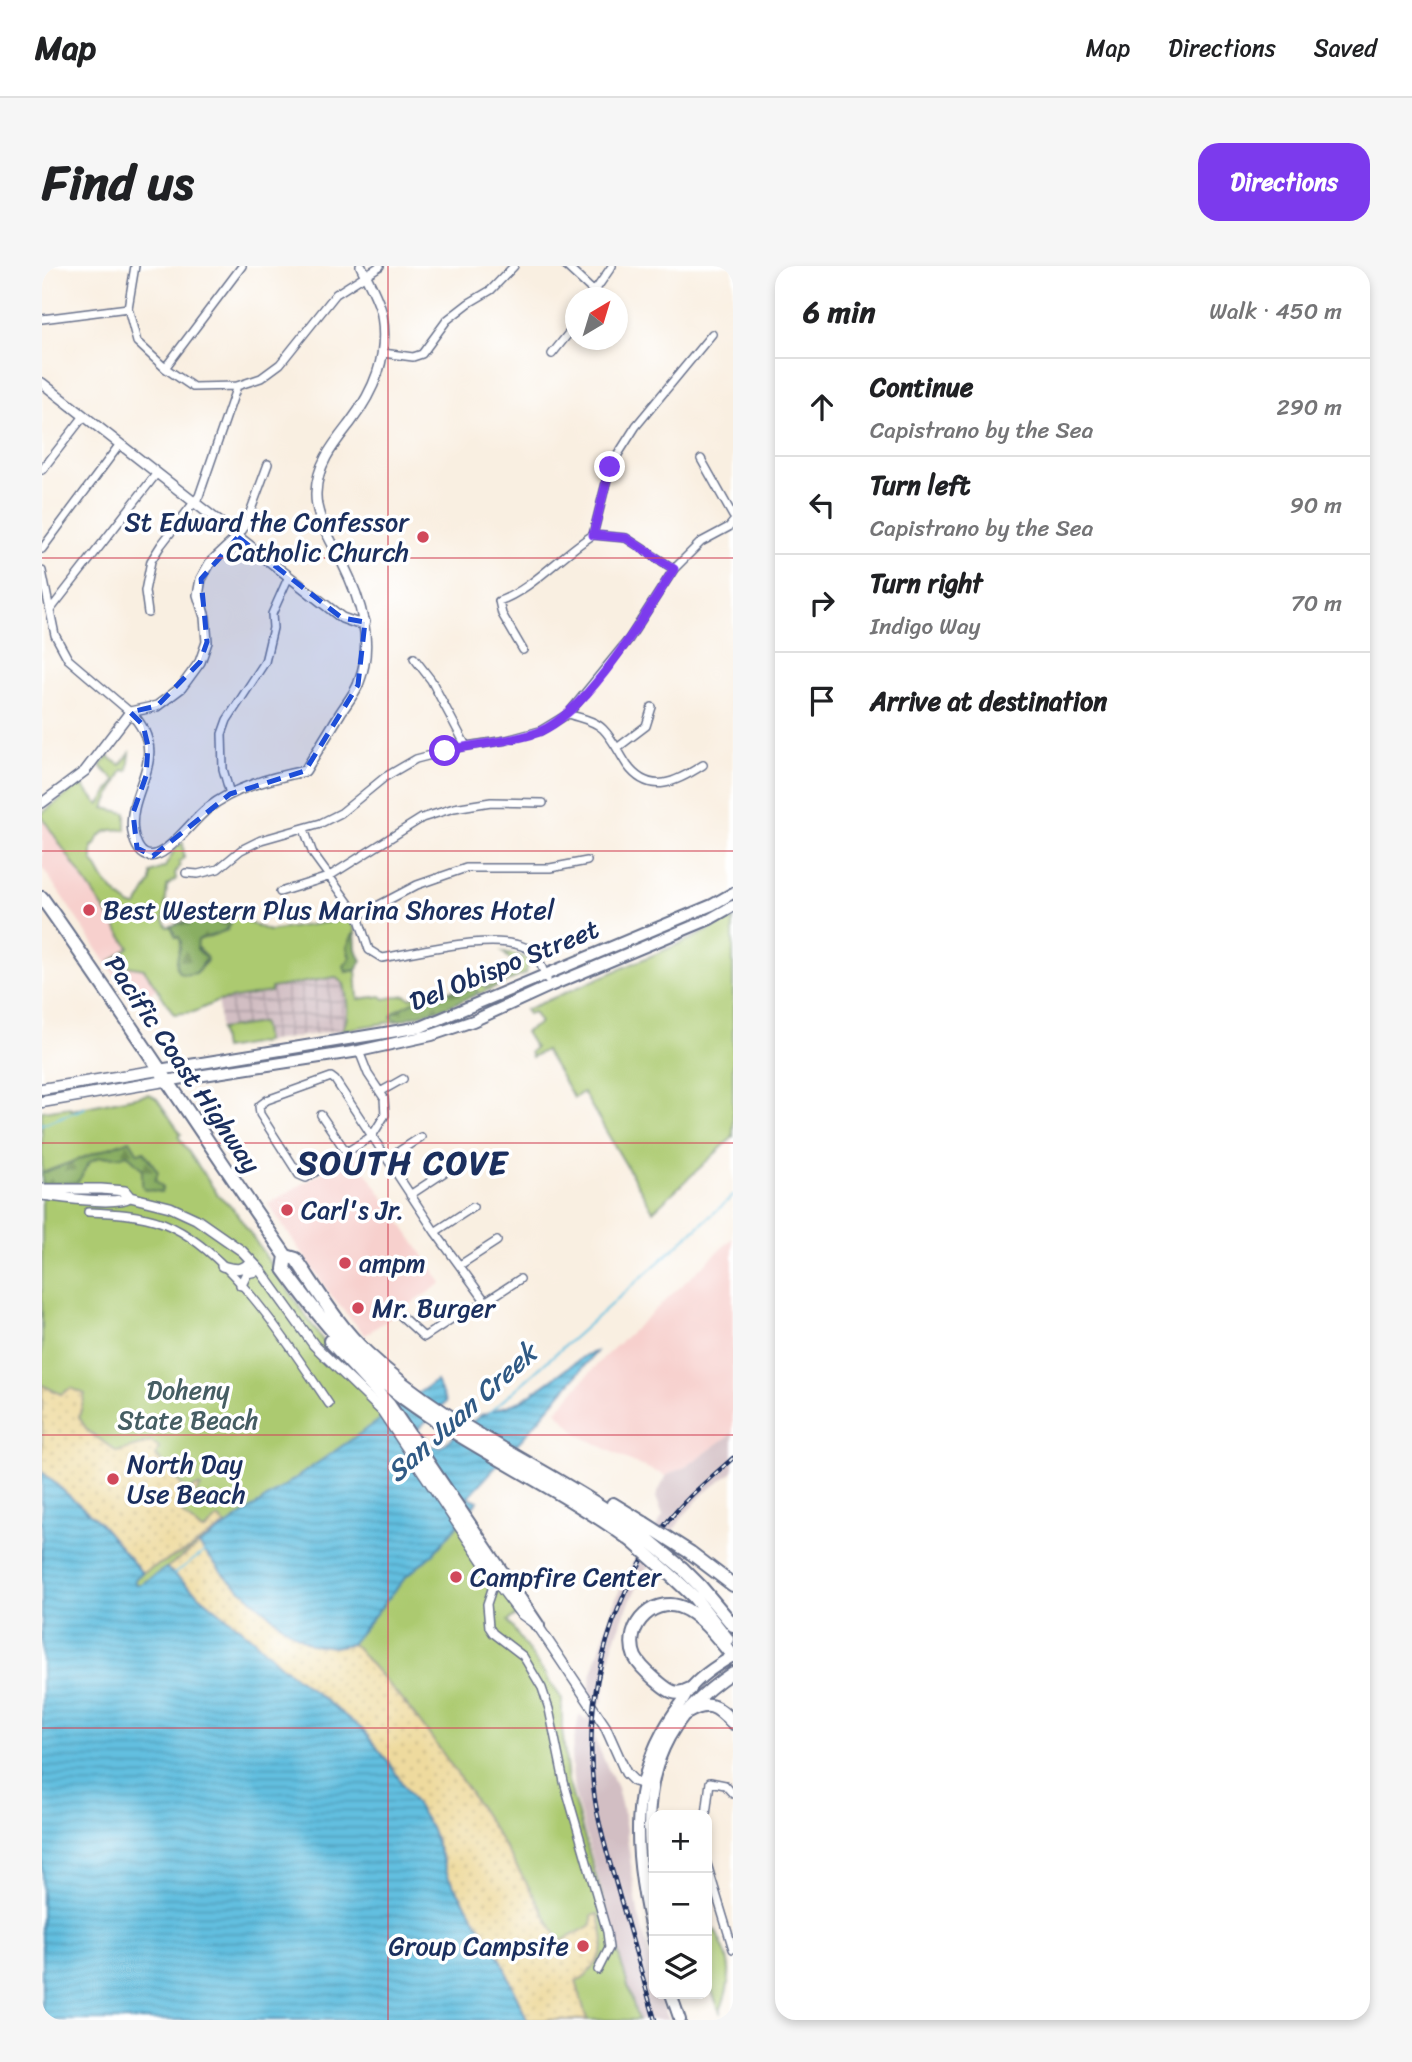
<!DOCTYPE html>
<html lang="en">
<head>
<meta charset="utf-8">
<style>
	body { margin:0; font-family:Sriracha,sans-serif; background:#f6f6f6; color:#202124 }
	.controls { position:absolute; right:21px; bottom:21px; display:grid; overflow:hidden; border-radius:14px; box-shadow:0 4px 10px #0003 }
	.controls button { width:63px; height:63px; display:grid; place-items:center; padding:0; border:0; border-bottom:2px solid #e0e0e0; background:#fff; color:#202124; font:35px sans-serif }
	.compass { position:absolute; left:523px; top:21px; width:63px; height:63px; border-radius:50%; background:#fff; box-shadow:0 4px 10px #0003; rotate:38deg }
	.stop { position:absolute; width:21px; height:21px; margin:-16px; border:5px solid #7c3aed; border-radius:50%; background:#fff }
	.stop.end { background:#7c3aed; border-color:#fff; box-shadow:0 2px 7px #0008 }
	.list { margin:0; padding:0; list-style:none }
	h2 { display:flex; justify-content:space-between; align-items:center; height:91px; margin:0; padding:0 28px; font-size:30px }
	h2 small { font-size:23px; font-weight:400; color:#757577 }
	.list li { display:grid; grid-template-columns:46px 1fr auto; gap:21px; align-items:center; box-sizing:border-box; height:98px; padding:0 28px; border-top:2px solid #e0e0e0 }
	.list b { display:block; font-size:26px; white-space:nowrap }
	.list p { margin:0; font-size:23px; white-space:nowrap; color:#757577 }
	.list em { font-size:23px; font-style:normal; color:#757577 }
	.icon { flex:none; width:38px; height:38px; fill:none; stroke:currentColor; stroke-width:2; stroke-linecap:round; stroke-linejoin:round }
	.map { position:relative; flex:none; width:691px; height:1754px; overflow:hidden; border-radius:21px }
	header { display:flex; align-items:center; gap:42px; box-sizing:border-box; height:98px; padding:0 35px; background:#fff; border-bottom:2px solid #e0e0e0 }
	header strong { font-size:33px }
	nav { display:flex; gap:38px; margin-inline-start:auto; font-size:24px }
	.intro { display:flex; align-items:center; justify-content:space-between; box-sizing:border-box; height:168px; padding:0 42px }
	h1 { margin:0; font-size:49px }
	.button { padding:18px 32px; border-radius:21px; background:#7c3aed; color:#fff; font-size:24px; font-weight:700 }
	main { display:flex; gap:42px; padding:0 42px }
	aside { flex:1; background:#fff; border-radius:21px; box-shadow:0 4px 10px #0003 }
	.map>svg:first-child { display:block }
	.built { fill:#f7d0cd }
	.industrial { fill:url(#industrial-grid) }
	.railway { fill:#d2bec3 }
	.green { fill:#acca70; stroke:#647c67; stroke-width:2 }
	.forest { fill:url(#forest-firs); stroke:#526e60; stroke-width:2 }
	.sand { fill:url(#sand-dots); stroke:#84847e; stroke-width:2 }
	.garden { fill:url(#garden-furrows); stroke:#647c67; stroke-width:2 }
	.water { fill:url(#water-rules); stroke:#3e779f; stroke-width:2 }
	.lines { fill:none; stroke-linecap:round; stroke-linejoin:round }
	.stream { stroke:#62bfe0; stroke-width:2 }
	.minor-casing { stroke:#69728c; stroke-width:10 }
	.tertiary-casing { stroke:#69728c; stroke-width:12 }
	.secondary-casing { stroke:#69728c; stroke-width:13 }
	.primary-casing { stroke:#69728c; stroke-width:14 }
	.trunk-casing { stroke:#69728c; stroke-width:16 }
	.minor { stroke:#fff; stroke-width:7 }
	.tertiary { stroke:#fff; stroke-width:9 }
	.secondary { stroke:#fff; stroke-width:10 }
	.primary { stroke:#fff; stroke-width:10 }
	.trunk { stroke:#fff; stroke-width:12 }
	.rail-casing { stroke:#1b2f5e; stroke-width:4.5 }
	.rail { stroke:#fff; stroke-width:2; stroke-dasharray:5; stroke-linecap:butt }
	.trunk-bridge-casing { stroke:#69728c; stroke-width:16; stroke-linecap:butt }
	.trunk-bridge { stroke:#fff; stroke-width:12 }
	.route { stroke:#7c3aed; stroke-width:9 }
	.marked { fill:#1d4ed8; fill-opacity:0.2; stroke:#1d4ed8; stroke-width:5; stroke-dasharray:14 9; stroke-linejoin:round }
	.grid { fill:none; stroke:#d1495b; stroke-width:2; stroke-opacity:0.55 }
	.poi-dot { fill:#d1495b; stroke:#fff; stroke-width:2.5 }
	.labels { text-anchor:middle; stroke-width:7; stroke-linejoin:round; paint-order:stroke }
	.poi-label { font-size:26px; fill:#1b2f5e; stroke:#fff; text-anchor:start }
	.street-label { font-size:26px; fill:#1b2f5e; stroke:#fff }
	.park-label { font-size:26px; fill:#465e63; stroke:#fff }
	.water-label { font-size:28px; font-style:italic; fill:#305a85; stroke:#fff }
	.district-label { font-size:33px; font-weight:bold; letter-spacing:2px; fill:#1b2f5e; stroke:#fff }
</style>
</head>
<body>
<header>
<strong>Map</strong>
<nav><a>Map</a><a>Directions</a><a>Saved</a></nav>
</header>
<div class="intro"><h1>Find us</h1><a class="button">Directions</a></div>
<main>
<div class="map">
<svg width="691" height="1754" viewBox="0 0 691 1754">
	<defs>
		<pattern id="industrial-grid" width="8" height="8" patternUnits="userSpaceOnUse" patternTransform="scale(1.75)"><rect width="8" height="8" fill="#d2bec3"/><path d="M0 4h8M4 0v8" fill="none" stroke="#aa9ba2"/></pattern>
		<pattern id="forest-firs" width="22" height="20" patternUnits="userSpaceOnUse" patternTransform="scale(1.75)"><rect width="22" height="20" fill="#89ae62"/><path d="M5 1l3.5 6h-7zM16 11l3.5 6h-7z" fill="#6f8e54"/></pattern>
		<pattern id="sand-dots" width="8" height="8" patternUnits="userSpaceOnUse" patternTransform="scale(1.75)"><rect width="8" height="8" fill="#eeda9e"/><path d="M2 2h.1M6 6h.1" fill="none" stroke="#ccbb8a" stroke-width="1.8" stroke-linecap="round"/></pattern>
		<pattern id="garden-furrows" width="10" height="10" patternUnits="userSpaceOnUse" patternTransform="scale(1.75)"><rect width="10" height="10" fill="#acca70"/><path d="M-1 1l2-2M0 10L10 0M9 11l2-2" fill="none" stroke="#8ba45f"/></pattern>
		<pattern id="water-rules" width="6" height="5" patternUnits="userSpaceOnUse" patternTransform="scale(1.75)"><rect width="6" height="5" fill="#62bfe0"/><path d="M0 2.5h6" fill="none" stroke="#509cb9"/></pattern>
	</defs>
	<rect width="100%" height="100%" fill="#fff"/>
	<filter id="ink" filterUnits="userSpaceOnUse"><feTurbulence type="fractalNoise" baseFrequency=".0143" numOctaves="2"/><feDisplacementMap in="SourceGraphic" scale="14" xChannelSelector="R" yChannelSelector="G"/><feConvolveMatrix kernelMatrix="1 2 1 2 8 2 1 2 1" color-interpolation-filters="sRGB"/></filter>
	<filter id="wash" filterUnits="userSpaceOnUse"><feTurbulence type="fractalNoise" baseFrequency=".00686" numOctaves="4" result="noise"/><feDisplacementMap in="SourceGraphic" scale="28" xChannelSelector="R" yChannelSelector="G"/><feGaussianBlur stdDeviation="1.57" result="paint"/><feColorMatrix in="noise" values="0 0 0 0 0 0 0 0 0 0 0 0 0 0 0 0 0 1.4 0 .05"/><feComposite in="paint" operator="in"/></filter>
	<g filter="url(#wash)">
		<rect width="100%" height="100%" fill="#f9efe1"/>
		<path class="built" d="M0 551 88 682 68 695 71 700 102 703 116 722 92 738 0 601Z
			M312 888 400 1017 323 1069 290 1031 226 938Z
			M691 972V1167L645 1200 624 1210 586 1194 537 1169 514 1145 562 1091Z"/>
		<path class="industrial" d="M293 711 302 718 305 730 304 759 300 764 223 776 220 757 178 763 176 735 229 727V722Z"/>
		<path class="railway" d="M691 1167V1206L662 1227 642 1249 601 1308 583 1346 571 1379 560 1437 555 1438 553 1474 575 1522 582 1550 596 1647 612 1708V1728H618L626 1754H596L532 1526 529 1491 537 1449 545 1455 549 1410 574 1332 592 1294 621 1250 614 1231 624 1210 645 1200Z"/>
		<path class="green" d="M88 487 86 505 81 504 62 542 84 547V564C70 562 57 564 53 579L50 580V595C57 602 58 609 64 617 68 622 73 625 77 631L89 640H95L109 616V607L123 601 135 579 141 577 142 592 137 596 138 599 133 607 134 613 125 620 122 654 126 661 129 660 134 671 137 670 140 679 137 703 143 707H154L165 695 163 689 154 680 156 674 186 664 191 647 194 646 207 657 227 665 308 653 313 664 305 681 308 692 304 706 314 704 316 733 339 730 342 733 363 729 368 732 388 726C377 737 356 740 349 751L356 755 300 764C309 752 305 731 302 718L293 711 229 722V726L176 735 152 746 132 748 102 703 85 700 71 701 68 696 87 681 0 551V547L39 518 57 539 74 515 58 500 66 490 78 499Z
			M691 652V871L611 945 541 826 532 832 503 784 490 791 488 786 493 782 483 766 498 757 491 746 486 748 483 744 653 671Z
			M220 757 223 776 181 783 178 763Z
			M107 828 115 833 139 868 136 870 176 929 191 942 296 1097 342 1140 480 1344 466 1355 520 1433V1462L526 1515 596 1754H485L471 1718 320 1464 238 1399 150 1323 93 1318 91 1316 93 1313 32 1233 0 1206V845L28 841 29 844Z
			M673 1664C691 1700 691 1708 678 1746L665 1713V1670Z"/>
		<path class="forest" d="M191 647C191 668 172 668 156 674L155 683 165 692 154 707C123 715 138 687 139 676L137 671H134L129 660 146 654 174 653Z
			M313 664 314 683 320 695 314 704 304 706 302 700 308 692 305 681Z
			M432 722 435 724 436 728 405 741 356 755 349 751C355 740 378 736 388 726L395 730 413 723 417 726Z
			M88 874 96 887 102 885 116 906 113 914 121 921 119 926 103 923 100 920V903L85 888C74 895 59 885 47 897 42 902 41 911 35 916L0 918V907Z"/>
		<path class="sand" d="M0 1119 19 1128 29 1122 43 1128 37 1151 45 1164 75 1186 109 1176 117 1182 114 1190 145 1225 156 1220 159 1221 140 1245 141 1249 159 1264H163L176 1252 184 1259 144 1285 100 1307 56 1255 0 1206Z
			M157 1279 291 1381 309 1378 314 1381C332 1403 352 1424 370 1446 426 1518 474 1596 518 1676L550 1659V1650L556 1648C563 1672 566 1681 551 1701 545 1708 543 1712 534 1715L545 1754H485L457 1689 407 1612 389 1562 345 1494 320 1463 238 1399 211 1373 124 1302Z"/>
		<path class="garden" d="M461 686 482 691 487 696 483 708 436 728 435 724 432 722 437 718 444 721 471 708 470 696Z"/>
		<path class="water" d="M554 1086 487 1165 426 1231 436 1235 392 1287 364 1311 309 1378 291 1381 268 1378 242 1361 184 1311 157 1279 394 1115 404 1136 375 1164 385 1172V1177L389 1180 399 1181 439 1149 479 1135 544 1089Z
			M0 1206 56 1255 100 1307 93 1313V1318L97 1319 124 1302 211 1373 238 1399 320 1463 345 1494 389 1562 407 1612 457 1689 485 1754H0Z"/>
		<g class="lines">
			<path class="stream" d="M0 858 43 842
				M448 1146 691 930
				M132 1308 165 1284"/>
		</g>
	</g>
	<g filter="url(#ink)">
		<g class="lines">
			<g class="minor-casing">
				<path id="minor" d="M93 0 86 42 95 76 123 102 151 121 195 120
					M524 0 551 25
					M548 32 570 0
					M0 53 86 42
					M341 87 371 91 380 88 405 54 427 37 449 24 472 0
					M510 88 534 58
					M123 102 200 0
					M659 193 691 250
					M0 204 42 150
					M551 269 568 201 594 160 670 68
					M551 269 584 272 632 303
					M196 271 203 260 226 198
					M0 283 78 178
					M0 305 13 369 26 393 88 446
					M9 343 115 207
					M106 347 103 325 109 295 119 279 157 230 195 120 219 112 238 98 294 28 338 0
					M481 384 460 348 457 335C488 325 521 287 551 269
					M372 392 389 414 424 480
					M526 448C537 452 552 454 561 463 571 473 577 487 585 499 608 531 636 515 661 499
					M575 482 604 460 610 441
					M188 528 181 503 180 468 185 454 223 396 231 362 230 348 247 310
					M262 563 271 588 316 650 327 684 340 692C376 686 452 666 485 682 496 687 500 703 505 713
					M144 607 156 608 176 603 199 584 219 574 279 557 299 547 343 511 374 493 424 480 465 474 498 465 526 448 587 373 632 303 659 276 687 261 691 256
					M238 626 286 611 380 552 412 542 449 536 501 537
					M316 650 375 619 424 602H508L545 595
					M317 785 326 808 342 832 343 849 330 870 393 966 444 1036
					M289 811 293 814 330 870 264 912 257 909 218 848 217 840 225 834Z
					M338 826 361 813
					M279 849 305 887
					M345 893 379 871
					M368 929 409 902
					M46 946C71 947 97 948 121 957 187 983 248 1080 287 1138
					M393 966 431 941
					M418 999 455 975
					M359 1050 382 1071 411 1052 426 1047 478 1013
					M453 1314 445 1338 447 1361 451 1367 481 1390 500 1422 507 1443 522 1516 565 1666 567 1682 556 1704
					M664 1549 668 1516 683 1519 691 1528
					M665 1598 691 1683"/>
			</g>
			<g class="tertiary-casing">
				<path id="tertiary" d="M0 117 300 352 314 357 323 356
					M88 446C132 491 84 523 91 566 93 578 99 593 113 589 129 585 150 555 165 543 192 521 229 512 263 505 275 485 287 466 299 446 305 437 312 428 316 419 333 377 319 334 300 296 290 276 273 251 274 227 275 198 291 179 308 157 332 125 347 91 340 49 337 33 326 15 319 0
					M0 537 43 505 88 446 115 440 139 422 158 396 165 376 163 351 156 329 159 313 168 297 196 271
					M0 923H59L83 925 88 931 128 941 154 953 200 985 218 1004 272 1079 340 1145 453 1314 478 1347 496 1360 563 1460 584 1507 592 1515 608 1520
					M0 929C18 931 74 940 88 931
					M180 1000C192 1003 202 1006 209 994
					M199 1019 205 1007 218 1004"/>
			</g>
			<g class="secondary-casing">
				<path id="secondary" d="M0 823 117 804
					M0 836 123 815"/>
			</g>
			<g class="primary-casing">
				<path id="primary" d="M117 804 379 761 670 639 691 627
					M123 815 317 785 390 769 431 755 508 720 668 653 691 640
					M612 1627C609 1612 609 1598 608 1583 602 1505 624 1450 691 1406
					M612 1676C591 1591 582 1509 640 1436 643 1432 645 1427 648 1423 659 1409 677 1398 691 1390
					M629 1728 638 1754"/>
			</g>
			<g class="trunk-casing">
				<path id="trunk" d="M0 632C84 750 162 872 244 990L254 993C276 1025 296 1060 325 1087 404 1162 507 1202 596 1265
					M244 990 242 1003C276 1050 313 1096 360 1131 433 1185 517 1221 590 1275
					M288 1075 347 1139 496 1360
					M571 1238 602 1257
					M649 1287 691 1319
					M640 1302 659 1321 691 1359
					M633 1313 652 1331 685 1373
					M648 1423C633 1431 627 1425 615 1415 607 1408 598 1401 593 1391 580 1359 615 1326 645 1344 663 1354 678 1375 691 1390
					M644 1447C667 1434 674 1439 691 1457"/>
			</g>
			<use href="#minor" class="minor"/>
			<use href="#tertiary" class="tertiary"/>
			<use href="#secondary" class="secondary"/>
			<use href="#primary" class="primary"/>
			<use href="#trunk" class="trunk"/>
			<g class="rail-casing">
				<path id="rail" d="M613 1754C601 1713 590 1672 578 1632 569 1599 558 1567 553 1534 539 1439 564 1341 620 1263 639 1236 666 1214 691 1192"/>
			</g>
			<use href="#rail" class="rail"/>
			<g class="trunk-bridge-casing">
				<path id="trunk-bridge" d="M602 1257 649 1287
					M596 1265 640 1302
					M590 1275 633 1313"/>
			</g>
			<use href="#trunk-bridge" class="trunk-bridge"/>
		</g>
	</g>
	<g class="lines" filter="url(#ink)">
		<path class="route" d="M403 485C434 477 468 477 497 466 546 446 603 348 632 303L584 272 551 269 568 201"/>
	</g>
	<path class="marked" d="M196 271 300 352 323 356 316 419 263 505 188 528 111 590 95 582 91 547 104 510 106 480 101 459 88 446 115 440 158 396 165 376 159 313Z"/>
	<path class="grid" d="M346 0V1754M0 292H691M0 585H691M0 877H691M0 1169H691M0 1462H691"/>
	<g class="poi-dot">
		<circle cx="381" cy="271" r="7"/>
		<circle cx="47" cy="644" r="7"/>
		<circle cx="245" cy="944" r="7"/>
		<circle cx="303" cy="997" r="7"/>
		<circle cx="316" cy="1042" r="7"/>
		<circle cx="71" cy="1213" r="7"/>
		<circle cx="414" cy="1311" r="7"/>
		<circle cx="541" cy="1680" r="7"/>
	</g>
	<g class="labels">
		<g class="poi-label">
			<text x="367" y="265" text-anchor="end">St Edward the Confessor<tspan x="367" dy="30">Catholic Church</tspan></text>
			<text x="61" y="653">Best Western Plus Marina Shores Hotel</text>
			<text x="259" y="953">Carl's Jr.</text>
			<text x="317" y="1006">ampm</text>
			<text x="330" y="1051">Mr. Burger</text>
			<text x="85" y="1207">North Day<tspan x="85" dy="30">Use Beach</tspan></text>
			<text x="428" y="1320">Campfire Center</text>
			<text x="527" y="1689" text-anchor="end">Group Campsite</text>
		</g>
		<g class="street-label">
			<text transform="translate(462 699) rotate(-22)" y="9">Del Obispo Street</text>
			<text transform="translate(141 798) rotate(56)" y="9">Pacific Coast Highway</text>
		</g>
		<g class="park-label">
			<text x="146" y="1133">Doheny<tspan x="146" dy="30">State Beach</tspan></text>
		</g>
		<g class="water-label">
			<text transform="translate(419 1146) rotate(-42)" y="10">San Juan Creek</text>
		</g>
		<g class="district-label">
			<text x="361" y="908">SOUTH COVE</text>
		</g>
	</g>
</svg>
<div class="controls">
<button>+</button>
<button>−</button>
<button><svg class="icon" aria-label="layers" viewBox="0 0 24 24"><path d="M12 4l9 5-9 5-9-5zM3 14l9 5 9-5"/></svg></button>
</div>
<svg class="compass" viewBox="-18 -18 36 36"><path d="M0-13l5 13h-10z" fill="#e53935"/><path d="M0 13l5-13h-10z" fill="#757577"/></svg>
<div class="stop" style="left:403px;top:485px"></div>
<div class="stop end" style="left:568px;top:201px"></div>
</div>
<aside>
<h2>6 min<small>Walk · 450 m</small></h2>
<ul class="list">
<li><svg class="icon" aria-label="ahead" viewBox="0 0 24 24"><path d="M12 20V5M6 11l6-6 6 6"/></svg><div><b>Continue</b><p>Capistrano by the Sea</p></div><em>290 m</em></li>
<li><svg class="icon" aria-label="left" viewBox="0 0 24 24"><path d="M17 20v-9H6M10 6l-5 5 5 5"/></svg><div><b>Turn left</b><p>Capistrano by the Sea</p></div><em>90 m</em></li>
<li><svg class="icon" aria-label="right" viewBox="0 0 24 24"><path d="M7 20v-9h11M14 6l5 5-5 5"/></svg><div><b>Turn right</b><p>Indigo Way</p></div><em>70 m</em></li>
<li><svg class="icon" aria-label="arrive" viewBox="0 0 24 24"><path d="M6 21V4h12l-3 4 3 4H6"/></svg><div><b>Arrive at destination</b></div></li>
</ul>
</aside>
</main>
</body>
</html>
